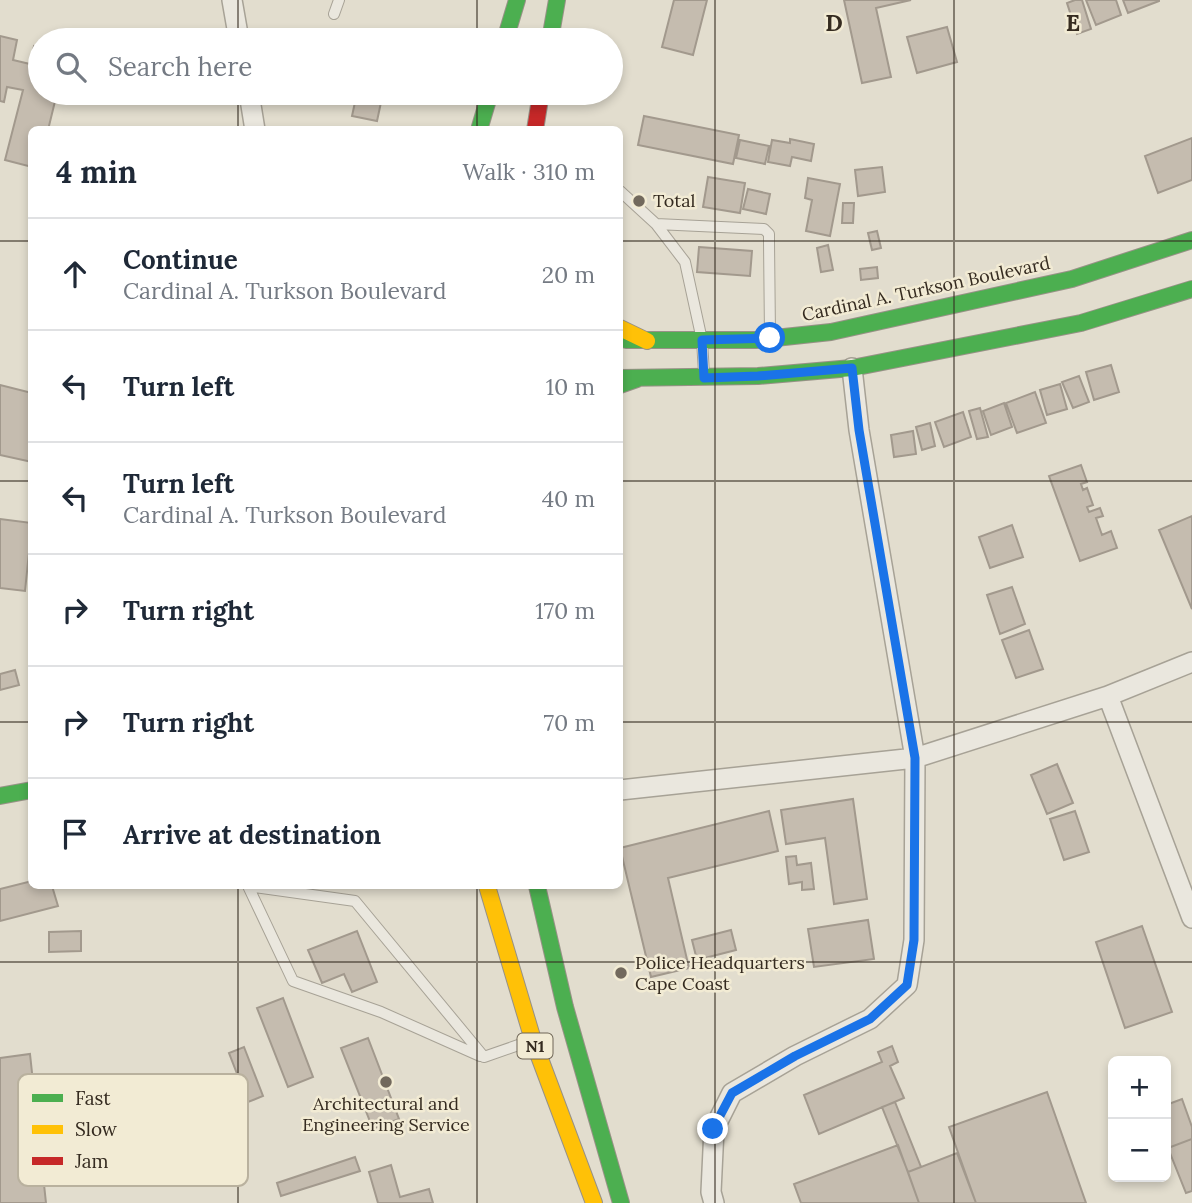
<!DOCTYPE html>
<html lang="en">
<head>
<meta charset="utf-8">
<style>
	body { margin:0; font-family:Lora,serif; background:#f6f6f7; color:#1f2937 }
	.controls { position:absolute; right:21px; bottom:21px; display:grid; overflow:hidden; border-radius:10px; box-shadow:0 4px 10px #0003 }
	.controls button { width:63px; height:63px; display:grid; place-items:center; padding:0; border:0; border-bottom:2px solid #e0e1e3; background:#fff; color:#1f2937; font:35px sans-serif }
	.stop { position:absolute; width:21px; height:21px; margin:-16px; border:5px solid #1a73e8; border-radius:50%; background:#fff }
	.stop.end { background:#1a73e8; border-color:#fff; box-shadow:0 2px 7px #0008 }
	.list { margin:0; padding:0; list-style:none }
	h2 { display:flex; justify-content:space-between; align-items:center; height:91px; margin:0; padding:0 28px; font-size:30px }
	h2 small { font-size:23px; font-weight:400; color:#747a83 }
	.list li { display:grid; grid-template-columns:46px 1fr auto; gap:21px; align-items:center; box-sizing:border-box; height:112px; padding:0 28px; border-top:2px solid #e0e1e3 }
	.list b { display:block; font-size:26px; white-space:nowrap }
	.list p { margin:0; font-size:23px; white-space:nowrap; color:#747a83 }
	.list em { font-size:23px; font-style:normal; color:#747a83 }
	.icon { flex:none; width:38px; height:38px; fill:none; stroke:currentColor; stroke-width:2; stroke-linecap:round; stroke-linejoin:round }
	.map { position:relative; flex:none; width:1192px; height:1203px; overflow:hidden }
	.search { position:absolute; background:#fff; box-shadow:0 4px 10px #0003; left:28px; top:28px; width:595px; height:77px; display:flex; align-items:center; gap:18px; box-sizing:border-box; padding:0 24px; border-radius:38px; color:#747a83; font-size:26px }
	.panel { position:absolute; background:#fff; box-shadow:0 4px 10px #0003; left:28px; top:126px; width:595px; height:763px; border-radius:10px }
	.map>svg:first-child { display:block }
	.building { fill:#c5bcaf; stroke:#a2998d; stroke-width:2 }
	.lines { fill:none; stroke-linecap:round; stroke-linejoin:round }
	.lane-casing { stroke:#a7a296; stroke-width:12 }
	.street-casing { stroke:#a7a296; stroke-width:22 }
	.fast-casing { stroke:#979186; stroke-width:18 }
	.slow-casing { stroke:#979186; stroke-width:18 }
	.jam-casing { stroke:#979186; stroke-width:18 }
	.lane { stroke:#eae7de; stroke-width:10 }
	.street { stroke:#eae7de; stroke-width:19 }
	.fast { stroke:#4caf50; stroke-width:16 }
	.slow { stroke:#ffc107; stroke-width:16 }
	.jam { stroke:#c62828; stroke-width:16 }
	.route { stroke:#1a73e8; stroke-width:9 }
	.grid { fill:none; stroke:#352b20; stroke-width:2; stroke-opacity:0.55 }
	.poi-dot { fill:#72695d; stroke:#f2ebd4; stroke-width:2.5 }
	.labels { text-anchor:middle; stroke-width:5; stroke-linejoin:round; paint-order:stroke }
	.shield { fill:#f2ebd4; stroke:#6e6556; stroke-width:2 }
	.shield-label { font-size:16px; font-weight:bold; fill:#352b20 }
	.poi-label { font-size:18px; fill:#352b20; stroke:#f2ebd4; text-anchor:start }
	.street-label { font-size:18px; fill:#352b20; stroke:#f2ebd4 }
	.key { fill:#f2ebd4; stroke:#b9b19e; stroke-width:2 }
	.key-label { font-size:19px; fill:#352b20 }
	.grid-label { font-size:23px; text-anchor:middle; font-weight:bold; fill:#352b20; stroke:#f2ebd4; stroke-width:5; stroke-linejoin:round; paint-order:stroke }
</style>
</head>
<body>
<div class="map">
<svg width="1192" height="1203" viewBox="0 0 1192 1203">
	<rect width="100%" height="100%" fill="#e2ddce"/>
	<path class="building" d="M674 0H707L693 55 662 47Z
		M844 0H911L876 8 891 77 862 83Z
		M1075 0H1082L1091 29 1077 34 1067 3Z
		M1086 0H1116L1121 15 1096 25Z
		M1123 0H1159V1L1128 13Z
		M947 27 957 62 917 73 907 37Z
		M0 36 17 40 13 60 30 64 34 46 40 48V93H57L48 130H32V167L5 160 23 90 7 87 4 102 0 101Z
		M357 93H383L377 121 352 116Z
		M644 116 739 135 733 164 638 145Z
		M1192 138V180L1158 193 1145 156Z
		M790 139 814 144 811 161 792 157 790 166 768 162 772 140 790 143Z
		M740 140 769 146 765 164 736 158Z
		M882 167 885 192 858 196 855 170Z
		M708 177 745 183 740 213 703 207Z
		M808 178 840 184 830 236 806 231 812 200 805 198Z
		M748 189 770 194 766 214 743 209Z
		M843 203H854L853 223H842Z
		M877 231 881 248 872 250 868 233Z
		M828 245 833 270 821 272 817 248Z
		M699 247 752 251 750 276 697 272Z
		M877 267 878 278 861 280 860 269Z
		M1111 365 1119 392 1094 400 1086 372Z
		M1079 376 1089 402 1073 408 1062 382Z
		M1060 384 1067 409 1047 415 1040 390Z
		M0 385 32 393V462L0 455Z
		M1035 392 1046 423 1017 433 1006 403Z
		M1004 403 1012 427 991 435 983 411Z
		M980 408 988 437 977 439 969 411Z
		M963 412 971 437 944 447 935 422Z
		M930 423 935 446 922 450 916 427Z
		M913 431 916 454 894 457 891 435Z
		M1081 465 1087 482 1081 484 1083 490 1087 488 1093 505 1087 507 1089 512 1100 508 1103 516 1096 518 1102 535 1111 531 1117 548 1080 561 1049 476Z
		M1192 516V609L1159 530Z
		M0 519 32 523 25 591 0 588Z
		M1012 525 1023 557 990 568 979 537Z
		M1012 587 1025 624 1000 634 987 595Z
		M1029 630 1043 669 1016 678 1002 640Z
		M15 670 19 685 0 690V674Z
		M1057 764 1073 803 1047 814 1031 775Z
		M853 799 867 899 834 904 825 838 786 844 781 810Z
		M769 811 778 851 668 878 689 968 651 977 620 848Z
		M1075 811 1089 852 1064 860 1050 819Z
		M796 856 797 865 811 863 814 889 802 890V882L789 884 786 857Z
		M32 881V886H52L58 906 0 921V889Z
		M868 920 874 959 814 967 808 929Z
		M1142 926 1172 1012 1125 1028 1096 942Z
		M731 930 736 950 697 960 692 940Z
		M81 931V951L49 952V932Z
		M357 931 377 982 352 992 344 974 322 983 308 950Z
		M283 998 313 1077 288 1087 257 1008Z
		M368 1038 399 1119 373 1129 341 1048Z
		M892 1046 898 1062 890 1066 904 1098 819 1134 804 1095 882 1062 878 1052Z
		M244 1047 263 1096 248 1102 229 1053Z
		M30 1054 46 1203H0V1058Z
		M1047 1092 1086 1203H976L949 1127Z
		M1182 1099 1192 1127V1139L1168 1148 1166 1142V1105Z
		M895 1102 921 1167 908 1172 882 1107Z
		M1192 1139V1191L1186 1193 1168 1148Z
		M898 1145 919 1203H801L794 1184Z
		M957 1153 976 1203H919L908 1172Z
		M355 1157 360 1171 281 1196 277 1183Z
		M391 1165 400 1197 429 1189 433 1203H378L369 1172Z"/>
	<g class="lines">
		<g class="lane-casing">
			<path id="lane" d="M334 14 339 0
				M620 191 656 224 685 262 702 340 704 374
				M656 224 764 229 769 234V242L770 335
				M248 886 355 901 484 1057 527 1042
				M248 886 293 981 381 1012 480 1056"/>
		</g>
		<g class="street-casing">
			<path id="street" d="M232 0 239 40
				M249 93 255 130
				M852 368 859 430 915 758 1108 696 1192 918
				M1108 696 1192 662
				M620 790 915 758 914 940 907 985 870 1019 795 1056 732 1093 714 1129 711 1192 714 1203"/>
		</g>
		<g class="fast-casing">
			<path id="fast" d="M505 40 517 0
				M550 40 557 0
				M479 130 490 93
				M626 340H756L831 332 1072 279 1192 240
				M620 378 758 376 852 368 1081 323 1192 289
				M620 385 637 379
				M0 796 32 790
				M537 886 565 1007 621 1203"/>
		</g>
		<g class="slow-casing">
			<path id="slow" d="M620 328 647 341
				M487 886 533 1040 594 1203"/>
		</g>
		<g class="jam-casing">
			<path id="jam" d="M535 130 541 93"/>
		</g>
		<use href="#lane" class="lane"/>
		<use href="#street" class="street"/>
		<use href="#fast" class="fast"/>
		<use href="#slow" class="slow"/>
		<use href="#jam" class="jam"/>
	</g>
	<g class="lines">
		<path class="route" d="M713 1129 732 1093 795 1056 870 1019 907 985 914 940 915 758 859 430 852 368 758 376 704 378 702 340 770 338"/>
	</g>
	<path class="grid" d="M238 0V40M477 0V40M715 0V1203M954 0V1203M238 93V130M477 93V130M0 241H32M620 241H1192M0 481H32M620 481H1192M0 722H32M620 722H1192M238 886V1203M477 886V1203M0 962H1192"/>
	<g class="poi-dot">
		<circle cx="639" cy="201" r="7"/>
		<circle cx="621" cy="973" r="7"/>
		<circle cx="386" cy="1082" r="7"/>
	</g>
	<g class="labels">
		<rect class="shield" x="517.5" y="1033.5" width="35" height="25" rx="5"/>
		<g class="shield-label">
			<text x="535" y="1052">N1</text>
		</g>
		<g class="poi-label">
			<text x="653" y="207">Total</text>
			<text x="635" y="969">Police Headquarters<tspan x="635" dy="21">Cape Coast</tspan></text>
			<text x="386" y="1110" text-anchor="middle">Architectural and<tspan x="386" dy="21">Engineering Service</tspan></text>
		</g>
		<g class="street-label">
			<text transform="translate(926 289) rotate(-12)" y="6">Cardinal A. Turkson Boulevard</text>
		</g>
	</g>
	<rect x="18" y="1074" width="230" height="112" rx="10" class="key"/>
	<rect x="32" y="1094" width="31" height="8" fill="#4caf50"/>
	<rect x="32" y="1125" width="31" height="9" fill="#ffc107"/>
	<rect x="32" y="1157" width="31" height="8" fill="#c62828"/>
	<g class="key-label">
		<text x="75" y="1105">Fast</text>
		<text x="75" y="1136">Slow</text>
		<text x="75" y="1168">Jam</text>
	</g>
	<g class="grid-label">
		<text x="834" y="31">D</text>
		<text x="1073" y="31">E</text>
	</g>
</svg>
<div class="controls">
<button>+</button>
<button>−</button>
</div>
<div class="stop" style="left:770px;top:338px"></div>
<div class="stop end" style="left:713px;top:1129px"></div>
<div class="search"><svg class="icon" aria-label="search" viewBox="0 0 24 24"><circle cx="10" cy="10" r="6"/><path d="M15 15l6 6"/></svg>Search here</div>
<section class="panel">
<h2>4 min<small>Walk · 310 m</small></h2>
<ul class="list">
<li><svg class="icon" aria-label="ahead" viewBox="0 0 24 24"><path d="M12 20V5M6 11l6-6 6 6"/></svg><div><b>Continue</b><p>Cardinal A. Turkson Boulevard</p></div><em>20 m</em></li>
<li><svg class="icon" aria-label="left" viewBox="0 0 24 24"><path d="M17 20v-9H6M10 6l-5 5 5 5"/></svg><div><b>Turn left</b></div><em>10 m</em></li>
<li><svg class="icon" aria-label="left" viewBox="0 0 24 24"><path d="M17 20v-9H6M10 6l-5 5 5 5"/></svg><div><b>Turn left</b><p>Cardinal A. Turkson Boulevard</p></div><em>40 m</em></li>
<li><svg class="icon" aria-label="right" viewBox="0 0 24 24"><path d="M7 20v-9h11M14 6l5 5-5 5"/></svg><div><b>Turn right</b></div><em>170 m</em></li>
<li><svg class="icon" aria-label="right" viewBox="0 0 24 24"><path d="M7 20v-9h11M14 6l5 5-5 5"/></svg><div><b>Turn right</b></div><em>70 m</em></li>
<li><svg class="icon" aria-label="arrive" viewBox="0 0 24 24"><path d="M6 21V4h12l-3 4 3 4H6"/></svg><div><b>Arrive at destination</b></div></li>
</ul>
</section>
</div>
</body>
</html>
